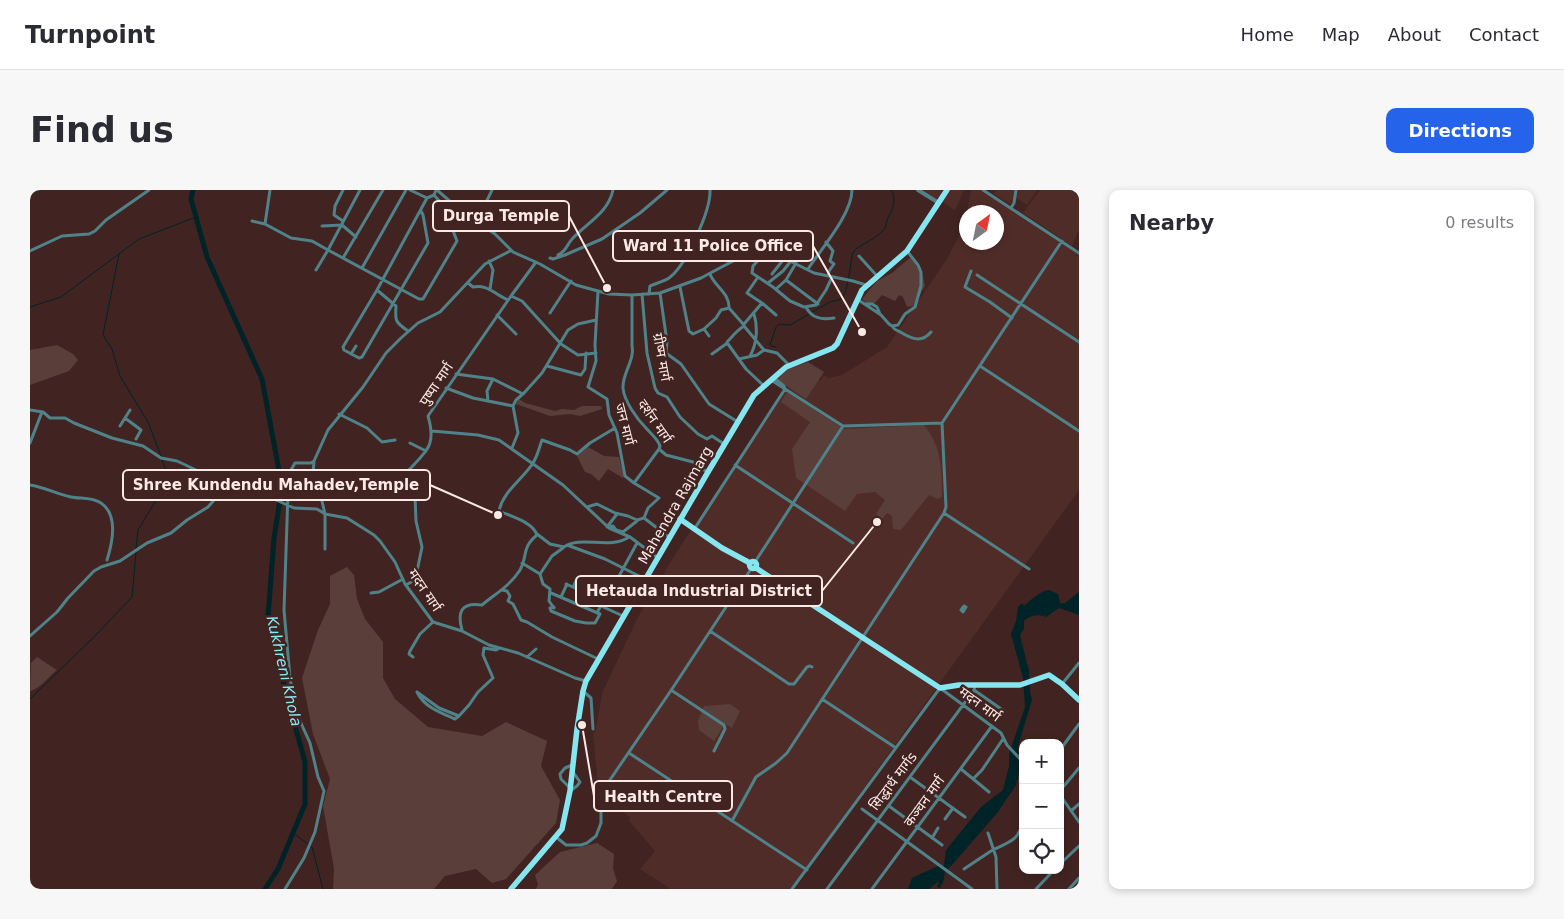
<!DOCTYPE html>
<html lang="en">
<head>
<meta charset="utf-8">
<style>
	body { margin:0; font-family:"DejaVu Sans","Noto Sans Devanagari",sans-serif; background:#f7f7f7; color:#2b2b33 }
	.controls { position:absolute; right:15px; bottom:15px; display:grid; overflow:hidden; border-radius:10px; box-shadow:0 2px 8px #0003 }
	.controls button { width:45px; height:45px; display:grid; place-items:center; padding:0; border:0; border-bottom:1px solid #e1e1e2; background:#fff; color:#2b2b33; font:25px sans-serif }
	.compass { position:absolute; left:929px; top:15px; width:45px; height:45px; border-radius:50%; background:#fff; box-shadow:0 2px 8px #0003; rotate:33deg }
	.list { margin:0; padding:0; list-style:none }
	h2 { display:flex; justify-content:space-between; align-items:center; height:65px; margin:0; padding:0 20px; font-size:21px }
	h2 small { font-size:16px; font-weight:400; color:#7c7c81 }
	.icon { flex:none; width:28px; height:28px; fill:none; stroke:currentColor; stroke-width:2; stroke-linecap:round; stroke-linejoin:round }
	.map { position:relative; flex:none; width:1049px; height:699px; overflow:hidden; border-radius:10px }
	header { display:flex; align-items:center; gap:30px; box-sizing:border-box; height:70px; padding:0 25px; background:#fff; border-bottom:1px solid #e1e1e2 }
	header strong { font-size:24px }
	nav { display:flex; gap:28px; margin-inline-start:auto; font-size:18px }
	.intro { display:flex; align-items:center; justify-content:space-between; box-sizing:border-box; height:120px; padding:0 30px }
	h1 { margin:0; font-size:35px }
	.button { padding:12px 22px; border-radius:10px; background:#2563eb; color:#fff; font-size:18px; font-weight:700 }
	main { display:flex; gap:30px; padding:0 30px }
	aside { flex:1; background:#fff; border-radius:10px; box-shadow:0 2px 8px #0003 }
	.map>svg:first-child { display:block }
	.built { fill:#502c28 }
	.green { fill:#5a3e3a }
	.water { fill:#002327 }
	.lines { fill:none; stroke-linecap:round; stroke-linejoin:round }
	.stream { stroke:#002327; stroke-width:1 }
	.river { stroke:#002327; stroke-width:5 }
	.minor { stroke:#4f8389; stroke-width:3 }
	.tertiary { stroke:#4f8389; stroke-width:4 }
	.trunk { stroke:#86e6f0; stroke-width:5.5 }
	.labels { text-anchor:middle; stroke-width:5; stroke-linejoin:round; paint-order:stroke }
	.street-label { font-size:14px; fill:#fde9e6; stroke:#412421 }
	.water-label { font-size:15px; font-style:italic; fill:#85eaf5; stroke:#412421 }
	.leader { fill:none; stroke:#fde9e6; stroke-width:2 }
	.callout-dot { fill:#fde9e6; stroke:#412421; stroke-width:2 }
	.callout { fill:#412421; stroke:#fde9e6; stroke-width:2 }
	.callout-label { font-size:15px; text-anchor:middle; font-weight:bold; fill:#fde9e6 }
</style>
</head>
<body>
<header>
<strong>Turnpoint</strong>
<nav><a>Home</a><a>Map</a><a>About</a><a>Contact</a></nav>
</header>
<div class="intro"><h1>Find us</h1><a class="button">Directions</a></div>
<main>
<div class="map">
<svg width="1049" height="699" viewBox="0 0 1049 699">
	<rect width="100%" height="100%" fill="#412421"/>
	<path class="built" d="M892 0H934L925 20Z
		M941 0H955L1049 64V300L761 699H641L610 679 625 661 599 631 600 627 569 604 563 544 565 542 573 501 608 427 646 363 755 198 791 190 794 185 799 188 812 185 857 157 917 69 935 34 936 25V52H966V22H937Z
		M966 0H1007L997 15 984 7 980 14 964 4Z
		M1010 0H1049V40L1042 56 993 23Z"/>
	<path class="green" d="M881 67 893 86 895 96 883 116 877 117 873 107 869 105 865 111 852 105 843 115 838 114 832 109 847 91 862 83Z
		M27 155 43 164 48 170 39 181 0 195V160Z
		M778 172 794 182 776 209 746 189 758 179Z
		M757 202 814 239 894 235C912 257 912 280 912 307L908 309 899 305 871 340 863 339 862 326 857 323 852 329 846 324 855 310 845 302 827 304 815 321 766 288 762 259 780 232 751 212Z
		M489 209 495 213 525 221 532 219 544 220 552 216H571L572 219 550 226 540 224 520 226 486 214Z
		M558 257 574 266 589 267 594 286 593 288 578 279 569 291 561 284 555 282 547 266Z
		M317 377 324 385 327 409 335 429 353 452V488L365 509 398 537 452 546 476 532 517 551 511 576 530 610 526 633 476 689 462 693 446 679 415 686 404 699H303L304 679 293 616 300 589 283 544 272 488 288 440 300 414V386Z
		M7 467 27 480C18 487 10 499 0 501L1 473Z
		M700 514 710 521 702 538 695 534 684 551 669 540 668 531 674 516Z
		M567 653 584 664 583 679 587 691 582 699H506L508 694 505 685 530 662Z"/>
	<path class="water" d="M1019 400 1028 404 1030 413H1035L1049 402V425L1029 418 1016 427C1008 424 1000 425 994 431V439L990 445 999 481 1000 501 1002 510 988 556 989 582 986 595 968 622 922 675 915 681 914 689 910 698 907 697 909 691 899 699H878L882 688 908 676 912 678 914 675 916 660 951 617 973 600 979 576V564L995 517 993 488 981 444 986 431 988 417 992 413 994 416C1001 410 1010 401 1019 400Z"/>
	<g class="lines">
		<path class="stream" d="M89 64 73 145 82 159 90 186 118 232 131 266
			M0 117 31 107 109 49 166 27
			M746 157 741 156 740 155 746 137 749 134 760 135 800 112 812 109C820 94 819 78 823 62 831 53 848 49 855 38 857 34 856 30 859 26 863 18 867 9 861 0
			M106 358 108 340 139 289 132 270
			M0 509 65 446 102 407 106 362
			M263 643 282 657 293 699"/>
		<path class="river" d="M163 0 161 9 177 67 232 189 252 297 244 348 238 427 255 499 275 572V614L248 679 235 699"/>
		<path class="minor" d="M330 0 298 60 389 109H393L427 51 413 15 404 5
			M380 0 397 8
			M407 0 430 20 465 44 483 62 510 74 546 95 579 104 602 105 630 103 671 88 703 71 725 64 760 71 784 83 823 91 836 95
			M953 0 1049 63
			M981 18 984 13 986 0
			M391 21 393 25 398 53 332 167 329 168 314 160 313 157 347 100 397 8 404 5 406 0
			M222 31 235 34 261 48 282 51 298 60 286 80
			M313 31 304 25 305 16 313 0
			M447 31 462 0
			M235 34 240 0
			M292 36 312 35 326 47
			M669 42C680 44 696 46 702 58 703 62 704 66 705 70
			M796 52 803 61 800 71 804 74 799 81 798 86
			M0 61 32 46 59 44 65 41 76 30 119 0
			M528 65C536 62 537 54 543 48 558 32 578 23 583 0
			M733 65 723 76 722 83 743 97 760 111 774 117 786 115 796 100 802 87
			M829 66 847 86
			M313 68 353 0
			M520 68 523 69 535 65 572 49 610 23 637 0
			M459 71 463 80 460 99
			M332 78 376 0
			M778 79C791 59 822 24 822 0
			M941 81 935 97 960 112 982 128
			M680 84C684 96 700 103 699 118L714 135
			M742 84 753 70
			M947 85 1049 152
			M728 87 717 103 732 113 746 125
			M756 90 766 73
			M438 93 443 97C458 94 465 105 478 110
			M738 93 753 81 761 71
			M650 97 659 141 663 144 674 139 679 146
			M746 99 756 90 788 114
			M347 100 366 116C365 131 365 132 378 141
			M568 101 565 155 566 171 558 197 577 209 579 225 587 243 595 286 604 293 629 308 618 318 614 328 639 347
			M630 103 637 152 636 163 651 174 679 214 708 232
			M612 104 617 163 625 198 628 203 637 207 650 227 668 244 677 249 682 246 694 254
			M619 104 620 96C626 93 633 92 639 88 656 76 681 20 680 0
			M602 105V156C605 170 592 184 593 198 594 211 607 229 616 238 621 244 628 249 630 256L629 259 636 265 663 272 677 282
			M481 106 492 111 531 154 548 165 566 163
			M827 109 851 125 859 134 862 136 868 135 875 124 885 117 891 96V82L888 75 877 61
			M732 113 714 134V136L734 160 747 163 759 175
			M835 114H842L847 117 850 124
			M776 117C781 128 792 130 804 128
			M520 123 541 91
			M467 125 486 144
			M862 136C865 141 867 140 872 143 882 149 892 153 901 142
			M674 139 686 128 691 120 699 118
			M697 154V152C703 146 706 141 714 136
			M321 164 326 156
			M682 164 696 154H698L716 179 734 196
			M720 166C727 154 728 137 724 124
			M709 169 727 165 734 160
			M517 176 551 185 555 179 556 163
			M950 176 1049 241
			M426 184 463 189 493 204
			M741 190 755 199 754 196 744 188
			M416 198 443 208 483 216
			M458 211 457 201 463 189
			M0 220 13 222 20 228H35L44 233 82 248 113 256 131 268 147 271 166 280 196 302
			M309 224 337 238 352 252 365 250
			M95 228 111 240 106 249
			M90 236 100 220
			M402 241 448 245 469 250 533 295 579 338 600 347 628 368
			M0 253 12 222
			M380 253 396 261
			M482 258 488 243 483 216 486 210 494 203 512 183 538 140 548 134 566 130
			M284 272 283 282 286 300 291 307 295 324V359
			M705 275 823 353
			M604 293 629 259
			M0 295C14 297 27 304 41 307 50 309 62 307 71 313 89 325 82 354 77 370
			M557 317 567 314 585 323 598 326 607 330 614 328
			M914 323 999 379
			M587 324 577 337 583 336 586 340 593 342 607 331
			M665 338 755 199 813 236 912 233 1032 51
			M507 344 520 354 534 357C550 345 580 360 599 347
			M537 355 575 369 615 389
			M725 372 813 236
			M492 373 510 384 513 394 520 399 519 411 524 418
			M510 384 522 366 533 358
			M588 388 607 353
			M536 394 574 411
			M376 395 383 391 386 386 392 357 386 331 385 306 376 283C396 261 407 257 398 226L481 106 506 72
			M543 397 547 389
			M472 400 477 401 480 406 478 411 483 414 491 430 497 432 522 447 568 469
			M341 403 349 402 373 389
			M521 403 570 424 565 433H556L545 431 521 421 520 418 524 417
			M558 403 564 393
			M531 407 537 394
			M571 416 593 426
			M934 416 936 417 933 422 931 420Z
			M567 423 581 396
			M432 440C427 422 431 412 452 415 465 404 480 396 490 380 498 366 491 358 507 345 503 332 480 326 469 321 473 301 493 289 503 273 508 265 509 258 512 250L540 260 547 264 560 253 585 238
			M680 441 759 494H764L777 477 780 476 782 477
			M0 446 27 422 38 408 64 381 71 377 90 371 117 353 141 343 157 330 178 317 185 309 207 298 226 301 264 318 287 319 295 324 317 328 344 345 350 351 365 372 375 394 403 432 432 441 459 455 488 463 545 488 556 491
			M383 467 379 464 380 461 390 444 403 432
			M497 467 506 459
			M1032 494 1049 473
			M641 500 694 535 695 539 684 561
			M944 500 974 521
			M553 501 561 508 563 539
			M387 502 409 518 429 526 439 515 448 502 463 488 453 465 454 458 466 460 468 459
			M387 502C394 517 411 523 425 529L429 526
			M792 509 866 558
			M1030 560 1049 534
			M599 563 777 680
			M931 579 959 602
			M880 587 935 627
			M943 589 952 580 973 549
			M1034 596 1049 578
			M540 598 531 589 530 584 535 578 542 575
			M540 601 547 596 550 592 543 582
			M1030 605 1049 632
			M572 610 576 603 577 596
			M859 616 912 655
			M832 619 942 699
			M1041 621 1049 614
			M915 629 923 618
			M702 631 726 587 746 573 757 563 914 323 916 317 912 233
			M958 643 966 667 967 699
			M526 647 536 655H551L557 653 566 646 571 633V603L642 499 721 379
			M902 648 908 638
			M1030 674 1049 656
			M934 679C943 673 952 667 961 661 977 652 987 653 993 633
			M255 699 274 668 285 642 294 601 288 587 280 553 266 522 260 488 254 420 258 303 261 280 265 273H281L284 271 298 240 333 197 356 163 371 148 388 133 410 122 455 74 480 61
			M762 699 910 498 971 543 977 555 993 572
			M797 699 933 515 944 500 945 496
			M842 699 962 536
			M1006 699 1024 680
			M1039 699 1049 688"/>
		<path class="tertiary" d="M888 0 909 13"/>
		<path class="trunk" d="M650 329 692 358 720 373
			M719.5 375a3.5 3.5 0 1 1 7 0a3.5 3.5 0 1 1-7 0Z
			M726 378 910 498 929 495H990L1019 485 1032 494 1049 510
			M481 699 532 639 540 601 547 539 553 501 556 491 678 282 724 205 756 177 803 158 807 154 832 100 877 61 917 0"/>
	</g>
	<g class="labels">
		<g class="street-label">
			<text transform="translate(632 167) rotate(80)" y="5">ग्रीष्म मार्ग</text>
			<text transform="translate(406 194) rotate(-56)" y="5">पुष्पा मार्ग</text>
			<text transform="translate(625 231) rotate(56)" y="5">दर्शन मार्ग</text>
			<text transform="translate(595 234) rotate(76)" y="5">जन मार्ग</text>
			<text transform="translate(645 315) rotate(-60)" y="5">Mahendra Rajmarg</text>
			<text transform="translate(395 400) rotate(56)" y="5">मदन मार्ग</text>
			<text transform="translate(950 514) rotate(36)" y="5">मदन मार्ग</text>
			<text transform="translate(863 591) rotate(-53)" y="5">सिद्धार्थ मार्गs</text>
			<text transform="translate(894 611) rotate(-54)" y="5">कञ्चन मार्ग</text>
		</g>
		<g class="water-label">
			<text transform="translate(254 481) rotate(77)" y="5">Kukhreni Khola</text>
		</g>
	</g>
	<path class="leader" d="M577 98L539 26M832 142L783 56M468 325L400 295M847 332L792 401M552 535L564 606"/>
	<g class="callout-dot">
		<circle cx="577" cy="98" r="5"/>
		<circle cx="832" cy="142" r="5"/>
		<circle cx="468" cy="325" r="5"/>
		<circle cx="847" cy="332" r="5"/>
		<circle cx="552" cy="535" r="5"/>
	</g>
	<g class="callout">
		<rect x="403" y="11" width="136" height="30" rx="5"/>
		<rect x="583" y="41" width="200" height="30" rx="5"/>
		<rect x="93" y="280" width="307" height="30" rx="5"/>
		<rect x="546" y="386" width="246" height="30" rx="5"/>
		<rect x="564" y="591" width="138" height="30" rx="5"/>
	</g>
	<g class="callout-label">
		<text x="471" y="31">Durga Temple</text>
		<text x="683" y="61">Ward 11 Police Office</text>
		<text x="246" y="300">Shree Kundendu Mahadev,Temple</text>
		<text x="669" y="406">Hetauda Industrial District</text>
		<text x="633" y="612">Health Centre</text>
	</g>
</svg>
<div class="controls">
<button>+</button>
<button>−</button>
<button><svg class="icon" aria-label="locate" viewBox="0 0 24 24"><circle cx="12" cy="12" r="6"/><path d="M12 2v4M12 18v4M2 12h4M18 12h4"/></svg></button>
</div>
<svg class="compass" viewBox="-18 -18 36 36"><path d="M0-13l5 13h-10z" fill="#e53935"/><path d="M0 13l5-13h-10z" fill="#7c7c81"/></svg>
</div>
<aside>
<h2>Nearby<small>0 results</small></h2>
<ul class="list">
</ul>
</aside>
</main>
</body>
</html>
